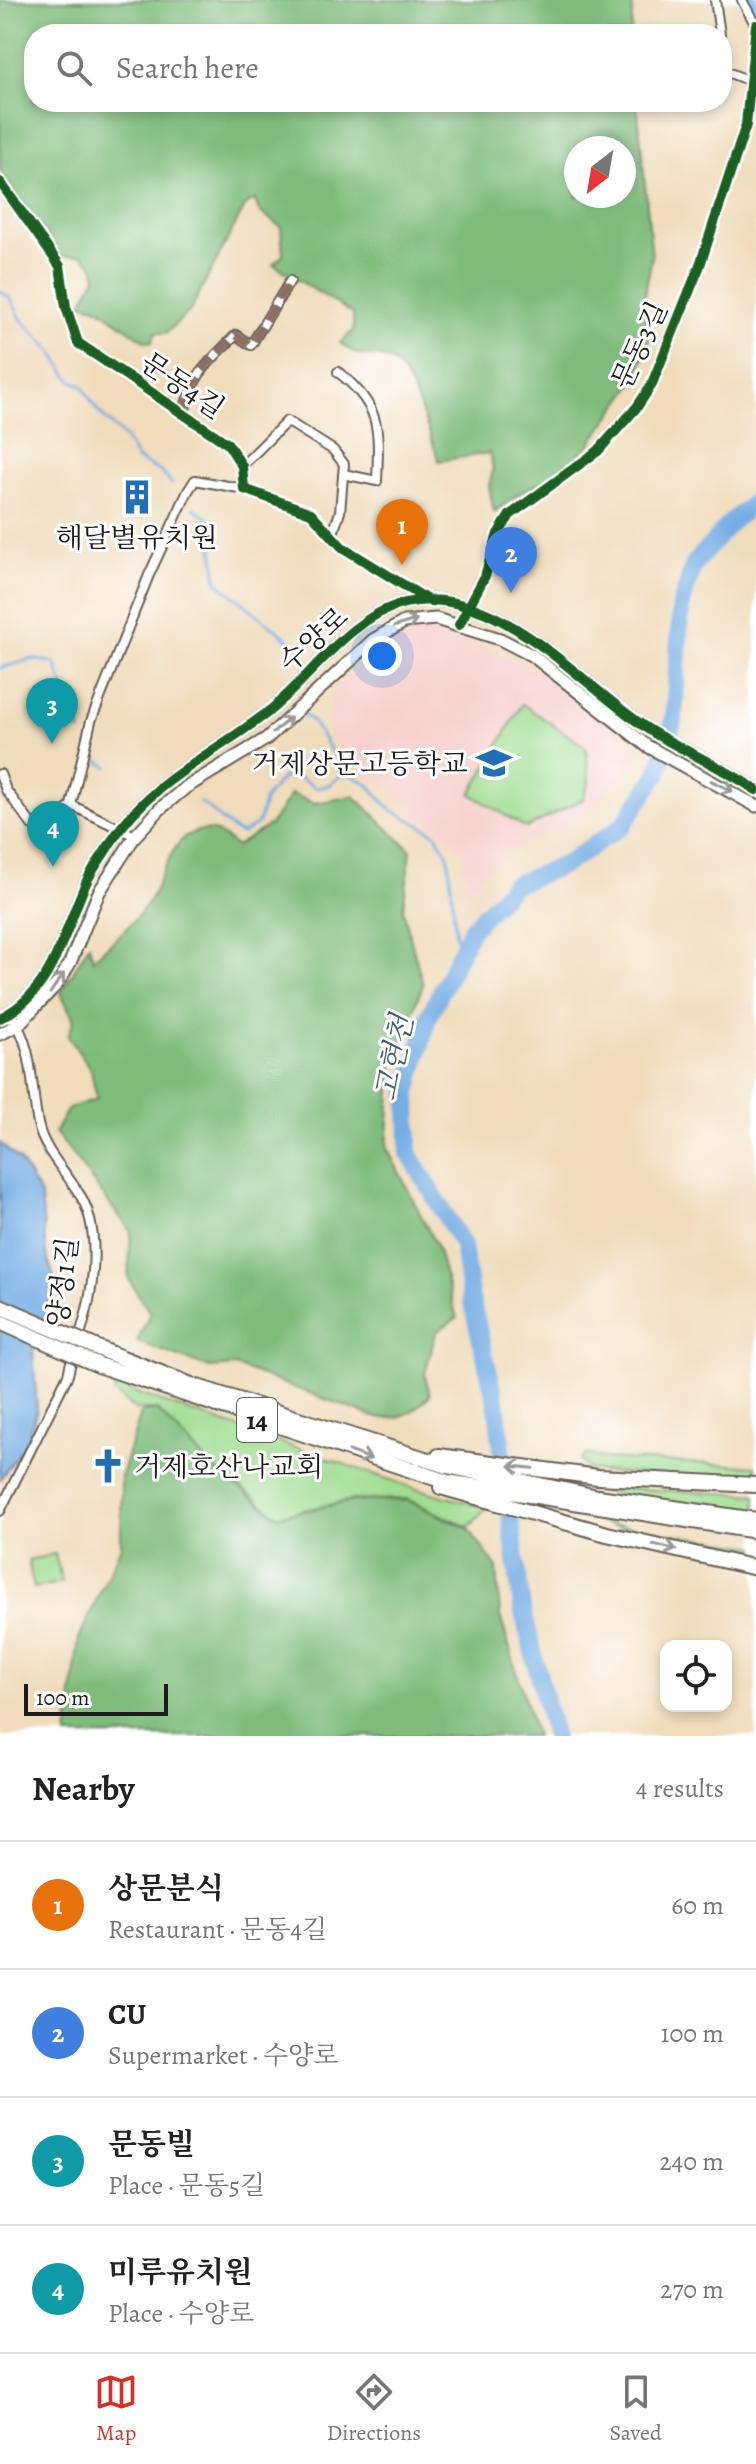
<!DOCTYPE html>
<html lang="en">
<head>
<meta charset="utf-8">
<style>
	body { margin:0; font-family:Alegreya,"Noto Serif KR",serif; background:#f6f6f6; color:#222 }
	.controls { position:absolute; right:24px; bottom:24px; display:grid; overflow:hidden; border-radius:16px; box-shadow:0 4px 12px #0003 }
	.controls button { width:72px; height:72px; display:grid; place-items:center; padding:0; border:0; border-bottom:2px solid #e0e0e0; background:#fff; color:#222; font:40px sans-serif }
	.compass { position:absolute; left:564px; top:136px; width:72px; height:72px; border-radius:50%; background:#fff; box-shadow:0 4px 12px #0003; rotate:211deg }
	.scale { position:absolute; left:24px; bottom:20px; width:144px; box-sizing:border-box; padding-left:8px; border:4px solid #1c1c1c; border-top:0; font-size:22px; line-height:28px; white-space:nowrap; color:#1c1c1c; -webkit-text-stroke:6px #fff; paint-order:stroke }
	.you { position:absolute; left:382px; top:656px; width:28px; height:28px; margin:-20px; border:6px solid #fff; border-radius:50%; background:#1a73e8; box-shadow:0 0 0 12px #1a73e833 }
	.badge { display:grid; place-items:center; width:52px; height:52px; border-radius:50%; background:#d93025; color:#fff; font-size:26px; font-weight:700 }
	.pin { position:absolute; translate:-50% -66px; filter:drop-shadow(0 2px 4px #0008) }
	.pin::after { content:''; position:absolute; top:42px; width:28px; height:24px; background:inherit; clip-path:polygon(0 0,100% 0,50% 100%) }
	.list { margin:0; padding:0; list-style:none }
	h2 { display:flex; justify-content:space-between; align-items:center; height:104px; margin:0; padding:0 32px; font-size:34px }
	h2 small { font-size:26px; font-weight:400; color:#767676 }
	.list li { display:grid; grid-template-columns:52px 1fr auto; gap:24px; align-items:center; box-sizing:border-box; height:128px; padding:0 32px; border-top:2px solid #e0e0e0 }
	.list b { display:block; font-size:30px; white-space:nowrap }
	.list p { margin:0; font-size:26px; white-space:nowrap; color:#767676 }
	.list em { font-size:26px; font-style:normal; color:#767676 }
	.icon { flex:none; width:44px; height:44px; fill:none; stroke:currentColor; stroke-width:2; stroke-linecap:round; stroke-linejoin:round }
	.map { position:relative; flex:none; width:756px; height:1736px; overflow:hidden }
	.search { position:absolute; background:#fff; box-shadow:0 4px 12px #0003; left:24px; right:24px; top:24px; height:88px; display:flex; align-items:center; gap:20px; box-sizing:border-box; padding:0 28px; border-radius:32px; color:#767676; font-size:30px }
	.sheet { height:616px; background:#fff }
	nav { display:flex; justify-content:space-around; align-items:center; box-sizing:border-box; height:112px; border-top:2px solid #e0e0e0; background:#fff; font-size:22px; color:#767676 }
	nav a { display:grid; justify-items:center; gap:4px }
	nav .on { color:#d93025 }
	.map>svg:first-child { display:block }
	.built { fill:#f7d0cc }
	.green { fill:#9fdd91; stroke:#5e7c56; stroke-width:2 }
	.forest { fill:#7fbc7b; stroke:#4e6c4c; stroke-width:2; fill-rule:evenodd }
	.water { fill:#74ade4; stroke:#486480; stroke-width:2 }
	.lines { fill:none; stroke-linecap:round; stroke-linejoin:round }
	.stream { stroke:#74ade4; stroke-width:3 }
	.river { stroke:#74ade4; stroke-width:18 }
	.street-casing { stroke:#665f53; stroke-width:12 }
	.secondary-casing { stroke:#665f53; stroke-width:15 }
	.highway-casing { stroke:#665f53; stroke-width:18 }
	.street { stroke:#fff; stroke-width:8 }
	.secondary { stroke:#fff; stroke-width:11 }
	.highway { stroke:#fff; stroke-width:14 }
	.highway-bridge-casing { stroke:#665f53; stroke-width:18; stroke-linecap:butt }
	.highway-bridge { stroke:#fff; stroke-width:14 }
	.quiet { stroke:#8d6e63; stroke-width:8; stroke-dasharray:16 8; stroke-linecap:butt }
	.cycleway-casing { stroke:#fff; stroke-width:15 }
	.cycleway { stroke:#1b5e20; stroke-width:10 }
	.oneway { stroke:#999 }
	.labels { text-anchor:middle; stroke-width:6; stroke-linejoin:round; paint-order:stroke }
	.shield { fill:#fff; stroke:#606060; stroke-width:2 }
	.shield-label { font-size:26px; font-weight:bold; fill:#1c1c1c }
	.street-label { font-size:28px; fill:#1c1c1c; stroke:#fff }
	.poi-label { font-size:28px; fill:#1c1c1c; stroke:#fff }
	.water-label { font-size:30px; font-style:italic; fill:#445d76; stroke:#fff }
</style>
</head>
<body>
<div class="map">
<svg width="756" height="1736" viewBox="0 0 756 1736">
	<rect width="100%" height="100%" fill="#fff"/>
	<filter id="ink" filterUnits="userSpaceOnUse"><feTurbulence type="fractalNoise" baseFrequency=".0125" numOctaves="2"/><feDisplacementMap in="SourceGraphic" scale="16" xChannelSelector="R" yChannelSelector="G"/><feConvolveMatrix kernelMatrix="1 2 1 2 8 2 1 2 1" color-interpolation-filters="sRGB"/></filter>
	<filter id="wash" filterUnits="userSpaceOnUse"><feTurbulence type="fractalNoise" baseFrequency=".006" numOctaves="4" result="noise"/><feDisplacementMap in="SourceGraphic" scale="32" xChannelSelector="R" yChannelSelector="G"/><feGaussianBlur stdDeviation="1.8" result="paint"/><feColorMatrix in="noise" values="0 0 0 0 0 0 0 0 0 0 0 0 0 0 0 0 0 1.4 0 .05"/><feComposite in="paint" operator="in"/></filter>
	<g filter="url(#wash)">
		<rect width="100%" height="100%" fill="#f0dbba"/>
		<path class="built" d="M414 630 461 638 522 662 562 686 638 748 630 769 598 802 561 829 525 842 489 869 464 895 463 851 347 756 332 737 326 721 336 686 383 644Z"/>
		<path class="green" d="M522 704 586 747 589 783 583 799 526 828 471 794Z
			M116 1386 414 1488 487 1508 469 1527 407 1499 353 1500 278 1515 214 1468 157 1410H135L114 1392Z
			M587 1454 606 1459 756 1466V1481L591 1471 580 1460Z
			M597 1487 756 1495V1516L594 1490Z
			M598 1522 756 1547V1559L692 1547Z
			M55 1554 62 1582 34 1588 28 1560Z"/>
		<path class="forest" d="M0 0H633L631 34H34V102H637L652 257 643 302 649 341 635 381 590 444 552 478 523 491 494 512 489 486 493 470 490 453 439 461C430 438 412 372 391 361 369 350 364 363 340 343L353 331V314L273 264 283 255 281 227 259 211 255 200 246 204 190 311 166 333 156 332 152 342 145 341 98 308 82 303 96 277 93 265 82 255 62 256 0 170ZM576 148H624V196H576Z
			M291 794 315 803 354 796 411 850 403 910 423 985 393 1062 387 1148 437 1247 457 1318 436 1332 425 1374 430 1395C414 1412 402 1420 377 1418L235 1366 210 1368 137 1342 150 1313 128 1278 131 1232 55 1132 68 1108 97 1099 91 1070 68 1036 74 1020 61 993 89 944 93 959C112 942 135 923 149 901 164 878 173 819 216 832 222 834 230 842 236 846L271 824Z
			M157 1410 214 1469 277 1516 353 1501 407 1500 469 1529 497 1568 500 1616 536 1736H67L79 1638 121 1546V1475L141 1413Z"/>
		<path class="water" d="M0 1143 20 1161 41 1196 46 1253 55 1281 33 1352 37 1409 27 1442 0 1479Z"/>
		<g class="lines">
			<path class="stream" d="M0 291 10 298 22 320 52 351 70 379 83 387 97 410 124 437 137 459 161 472 172 484
				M194 508 210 520 217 582 299 648
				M0 668 32 659 55 663 80 731
				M304 715 311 720 345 772 368 784 390 809 435 833 448 855 458 956
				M87 754 108 767
				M200 802C217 812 224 827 242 834L258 824 265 798 284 776 299 778 317 788 329 785 345 772"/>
			<path class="river" d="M750 0 756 10
				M554 1736 522 1608 496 1402 470 1295 463 1245 409 1153 408 1092 428 1018 472 928 513 885 564 865 622 826 658 774 674 718 681 605 694 564 731 522 756 501"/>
		</g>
	</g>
	<g filter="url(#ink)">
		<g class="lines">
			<g class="street-casing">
				<path id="street" d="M715 0 720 34
					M742 0 756 26
					M722 70 750 81
					M0 182 60 266 66 307 78 343 228 444 242 466 244 489 311 513 342 547 430 601
					M338 372C382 407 379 429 377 481L343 474
					M184 414C191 375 209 362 236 335L251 345 290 281
					M242 466 287 421 333 450 344 464 340 512 332 536
					M459 625 485 576 498 534 510 515 598 451 637 407 651 386 700 265 746 125 756 25
					M0 774 6 790 32 825 42 827 61 817 71 805
					M135 836 71 805 91 721 149 575 188 491 195 480 244 489
					M10 1013C35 1048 30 1085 38 1124 44 1151 64 1169 78 1192 104 1229 93 1299 78 1340
					M0 1511 68 1375 73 1353"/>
			</g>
			<g class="secondary-casing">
				<path id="secondary" d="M0 1018C53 993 64 931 86 883 92 869 103 856 111 842 150 781 213 755 268 712 311 678 349 616 405 603 498 582 582 687 651 731 685 752 723 767 756 790
					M0 1034 18 1025 58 983 70 963 99 892 135 836 160 809 185 788 266 739 373 640 404 622 436 619 500 639 533 656 647 746 756 806"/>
			</g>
			<g class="highway-casing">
				<path id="highway" d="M107 1352 191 1385 447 1466 598 1497 756 1520
					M101 1366 447 1482 756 1531
					M439 1456 598 1477 756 1485
					M441 1487 607 1534 756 1568"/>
			</g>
			<use href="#street" class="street"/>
			<use href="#secondary" class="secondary"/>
			<use href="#highway" class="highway"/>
			<g class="highway-bridge-casing">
				<path id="highway-bridge" d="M0 1306 107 1352
					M0 1322 101 1366"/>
			</g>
			<use href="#highway-bridge" class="highway-bridge"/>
			<path class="quiet" d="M184 414C191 375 209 362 236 335L251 345 290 281"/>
			<g class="cycleway-casing">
				<path id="cycleway" d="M0 182 60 266 66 307 78 343 228 444 242 466 244 489 311 513 342 547 431 602
					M459 625 485 576 498 534 510 515 598 451 637 407 651 386 700 265 746 125 756 25
					M0 1018C53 993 64 931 86 883 92 869 103 856 111 842 150 781 213 755 268 712 311 678 349 616 405 603 498 582 582 687 651 731 685 752 723 767 756 790"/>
			</g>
			<use href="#cycleway" class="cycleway"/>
		</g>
		<defs><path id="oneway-shaft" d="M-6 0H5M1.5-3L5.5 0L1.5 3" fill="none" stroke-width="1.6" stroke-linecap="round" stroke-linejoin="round" transform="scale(2)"/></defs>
		<g class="oneway">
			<use href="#oneway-shaft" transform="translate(406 623) rotate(-17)"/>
			<use href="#oneway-shaft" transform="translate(282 725) rotate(-40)"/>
			<use href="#oneway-shaft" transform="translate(722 786) rotate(26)"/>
			<use href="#oneway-shaft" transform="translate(57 983) rotate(-55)"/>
			<use href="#oneway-shaft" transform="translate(360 1455) rotate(19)"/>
			<use href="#oneway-shaft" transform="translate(521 1467) rotate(-174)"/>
			<use href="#oneway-shaft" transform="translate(665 1547) rotate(13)"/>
		</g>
	</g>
	<defs>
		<g id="building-bare" transform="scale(2.76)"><path d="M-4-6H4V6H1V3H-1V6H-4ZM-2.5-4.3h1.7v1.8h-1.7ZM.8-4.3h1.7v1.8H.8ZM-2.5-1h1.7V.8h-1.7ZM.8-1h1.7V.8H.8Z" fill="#1f6fb2" stroke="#fff" stroke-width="2.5" paint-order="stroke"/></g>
		<g id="school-bare" transform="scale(2.76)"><path d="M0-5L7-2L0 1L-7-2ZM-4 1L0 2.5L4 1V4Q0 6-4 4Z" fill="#1f6fb2" stroke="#fff" stroke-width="2.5" paint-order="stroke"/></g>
		<g id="church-bare" transform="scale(2.76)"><path d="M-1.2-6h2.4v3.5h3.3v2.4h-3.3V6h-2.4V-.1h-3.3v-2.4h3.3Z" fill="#1f6fb2" stroke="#fff" stroke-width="2.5" paint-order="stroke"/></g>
	</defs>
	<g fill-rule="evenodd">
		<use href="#building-bare" x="137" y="497"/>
		<use href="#school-bare" x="494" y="763"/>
		<use href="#church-bare" x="108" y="1466"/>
	</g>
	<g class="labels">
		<rect class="shield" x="237" y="1398" width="40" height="44" rx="6"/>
		<g class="shield-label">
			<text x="257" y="1429">14</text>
		</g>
		<g class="street-label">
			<text transform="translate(639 345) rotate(-65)" y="10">문동3길</text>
			<text transform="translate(183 385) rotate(34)" y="10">문동4길</text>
			<text transform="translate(313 639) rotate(-42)" y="10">수양로</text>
			<text transform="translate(62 1282) rotate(-83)" y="10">양정1길</text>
		</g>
		<g class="poi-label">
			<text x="137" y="547">해달별유치원</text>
			<text x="468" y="773" text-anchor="end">거제상문고등학교</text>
			<text x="134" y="1476" text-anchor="start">거제호산나교회</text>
		</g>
		<g class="water-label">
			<text transform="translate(394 1058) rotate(-78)" y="10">고현천</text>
		</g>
	</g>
</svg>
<div class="controls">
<button><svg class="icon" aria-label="locate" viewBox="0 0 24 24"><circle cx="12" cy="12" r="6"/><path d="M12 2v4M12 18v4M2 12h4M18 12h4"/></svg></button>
</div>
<svg class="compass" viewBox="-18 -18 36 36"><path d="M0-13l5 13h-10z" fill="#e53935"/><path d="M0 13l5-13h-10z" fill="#767676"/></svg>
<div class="scale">100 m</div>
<div class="you"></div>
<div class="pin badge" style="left:402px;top:565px;background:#e8710a">1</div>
<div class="pin badge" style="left:511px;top:593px;background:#3f7fe0">2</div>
<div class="pin badge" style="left:52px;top:744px;background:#0f9aa8">3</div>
<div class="pin badge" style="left:53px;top:867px;background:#0f9aa8">4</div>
<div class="search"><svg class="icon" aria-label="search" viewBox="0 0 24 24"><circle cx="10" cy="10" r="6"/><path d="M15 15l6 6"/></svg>Search here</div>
</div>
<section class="sheet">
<h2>Nearby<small>4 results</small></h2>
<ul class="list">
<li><span class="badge" style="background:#e8710a">1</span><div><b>상문분식</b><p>Restaurant · 문동4길</p></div><em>60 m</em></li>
<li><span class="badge" style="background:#3f7fe0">2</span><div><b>CU</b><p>Supermarket · 수양로</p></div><em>100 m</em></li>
<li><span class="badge" style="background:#0f9aa8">3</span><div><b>문동빌</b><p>Place · 문동5길</p></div><em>240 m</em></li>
<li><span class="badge" style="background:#0f9aa8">4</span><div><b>미루유치원</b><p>Place · 수양로</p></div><em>270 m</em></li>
</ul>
</section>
<nav>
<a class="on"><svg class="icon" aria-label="map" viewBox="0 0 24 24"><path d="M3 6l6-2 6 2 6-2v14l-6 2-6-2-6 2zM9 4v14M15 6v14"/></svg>Map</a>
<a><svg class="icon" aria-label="directions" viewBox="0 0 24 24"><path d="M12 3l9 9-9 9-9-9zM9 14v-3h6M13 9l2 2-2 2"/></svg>Directions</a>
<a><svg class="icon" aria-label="saved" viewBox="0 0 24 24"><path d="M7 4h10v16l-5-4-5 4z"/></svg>Saved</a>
</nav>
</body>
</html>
